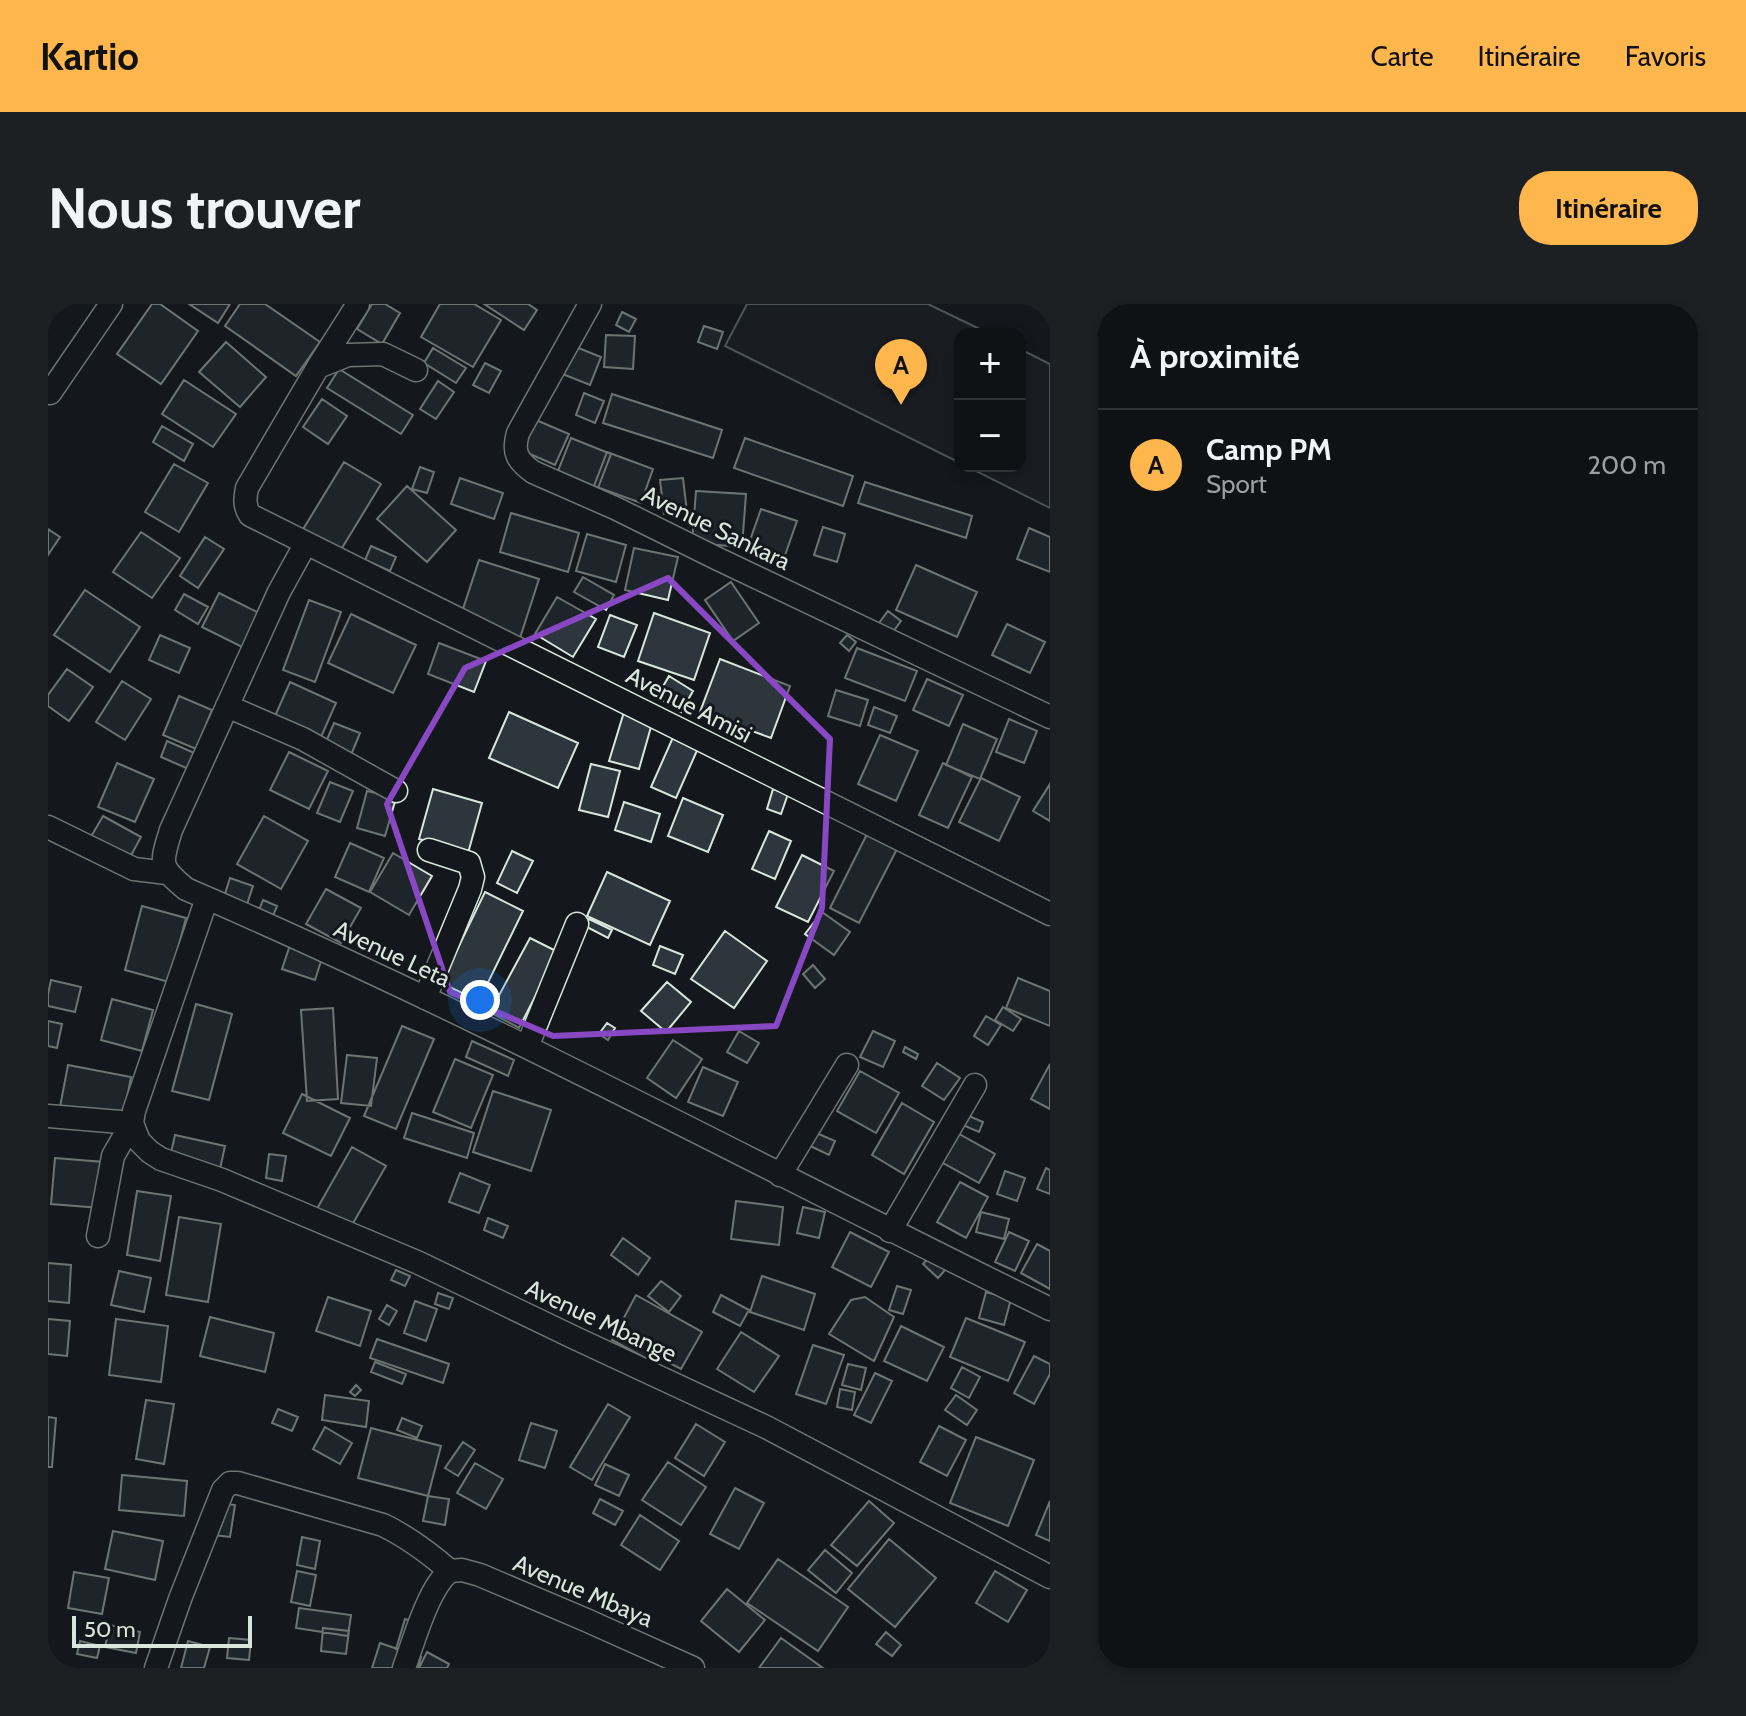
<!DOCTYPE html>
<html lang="fr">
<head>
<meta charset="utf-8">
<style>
	body { margin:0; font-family:Cabin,sans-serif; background:#1d2022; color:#f1f3f6 }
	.controls { position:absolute; right:24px; top:24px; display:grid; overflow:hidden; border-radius:16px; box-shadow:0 4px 12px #0003 }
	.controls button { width:72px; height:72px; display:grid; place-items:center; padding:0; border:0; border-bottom:2px solid #2f3234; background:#0f1215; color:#f1f3f6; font:40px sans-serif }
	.scale { position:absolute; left:24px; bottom:20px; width:180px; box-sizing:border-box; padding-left:8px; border:4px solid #d8e6dc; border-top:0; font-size:22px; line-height:28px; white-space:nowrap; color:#d8e6dc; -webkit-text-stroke:6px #14181c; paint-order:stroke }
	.you { position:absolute; left:432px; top:696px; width:28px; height:28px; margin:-20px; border:6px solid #fff; border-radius:50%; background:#1a73e8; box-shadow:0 0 0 12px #1a73e833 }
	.badge { display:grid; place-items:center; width:52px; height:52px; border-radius:50%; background:#ffb74d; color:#111; font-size:26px; font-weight:700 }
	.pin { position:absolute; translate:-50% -66px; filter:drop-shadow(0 2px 4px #0008) }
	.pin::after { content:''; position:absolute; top:42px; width:28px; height:24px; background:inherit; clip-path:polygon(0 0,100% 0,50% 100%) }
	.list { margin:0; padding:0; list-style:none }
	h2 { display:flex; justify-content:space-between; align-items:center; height:104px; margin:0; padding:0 32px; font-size:34px }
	h2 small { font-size:26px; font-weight:400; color:#9b9ea0 }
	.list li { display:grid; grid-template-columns:52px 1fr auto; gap:24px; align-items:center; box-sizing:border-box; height:112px; padding:0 32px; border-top:2px solid #2f3234 }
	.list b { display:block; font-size:30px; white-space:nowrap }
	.list p { margin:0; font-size:26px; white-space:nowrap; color:#9b9ea0 }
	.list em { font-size:26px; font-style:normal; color:#9b9ea0 }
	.map { position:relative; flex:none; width:1002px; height:1364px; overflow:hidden; border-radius:32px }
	header { display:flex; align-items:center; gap:48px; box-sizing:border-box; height:112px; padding:0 40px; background:#ffb74d; color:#111 }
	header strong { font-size:38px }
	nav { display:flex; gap:44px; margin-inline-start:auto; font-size:28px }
	.intro { display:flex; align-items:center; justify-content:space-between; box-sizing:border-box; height:192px; padding:0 48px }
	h1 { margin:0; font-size:56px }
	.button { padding:20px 36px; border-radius:32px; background:#ffb74d; color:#111; font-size:28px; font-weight:700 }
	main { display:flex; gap:48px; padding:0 48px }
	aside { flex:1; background:#0f1215; border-radius:32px; box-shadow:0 4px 12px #0003 }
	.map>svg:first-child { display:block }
	.green { fill:#202428; stroke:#939e99; stroke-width:2 }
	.building { fill:#2c363c; stroke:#d8e6dc; stroke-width:2 }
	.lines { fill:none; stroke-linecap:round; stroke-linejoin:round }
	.street-casing { stroke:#d8e6dc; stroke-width:25 }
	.street { stroke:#14181c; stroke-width:22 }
	.marked { fill:none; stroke:#8948c3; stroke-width:6; stroke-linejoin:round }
	.labels { text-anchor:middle; stroke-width:6; stroke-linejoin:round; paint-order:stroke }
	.street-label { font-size:24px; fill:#d8e6dc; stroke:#14181c }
</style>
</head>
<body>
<header>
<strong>Kartio</strong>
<nav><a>Carte</a><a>Itinéraire</a><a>Favoris</a></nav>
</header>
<div class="intro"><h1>Nous trouver</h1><a class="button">Itinéraire</a></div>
<main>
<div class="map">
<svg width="1002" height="1364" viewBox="0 0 1002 1364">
	<rect width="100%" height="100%" fill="#14181c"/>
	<path class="green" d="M699 0H880L942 30H912V159L677 42Z
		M972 45 1002 60V204L918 162H972Z"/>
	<path class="building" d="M104 0H112L150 27 113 80 69 50Z
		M141 0H182L170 19Z
		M192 0H217L272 38 248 72 177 22Z
		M324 0H337L352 9 334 40 309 25Z
		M392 0H426L453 16 425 63 373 33Z
		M436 0H480L489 6 476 26Z
		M574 8 588 15 581 28 568 21Z
		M656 22 675 28 669 45 650 38Z
		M558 31 587 32 585 65 556 63Z
		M178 38 218 73 192 103 151 68Z
		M523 41 553 53 542 81 512 69Z
		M385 44 418 64 408 79 376 59Z
		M437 59 453 67 441 89 425 81Z
		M291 65 365 111 353 130 279 84Z
		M136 76 188 110 165 143 114 110Z
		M390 77 406 88 388 115 372 105Z
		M536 89 556 97 547 119 528 111Z
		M564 90 674 126 665 154 555 119Z
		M274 95 299 112 280 140 255 123Z
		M488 116 521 130 507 161 475 147Z
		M114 122 145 140 136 157 105 138Z
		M523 134 563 150 550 184 510 167Z
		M697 134 805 172 795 202 686 164Z
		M559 148 605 165 593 199 546 182Z
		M296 158 333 180 291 249 254 227Z
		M126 160 160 179 131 228 97 208Z
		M372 163 386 168 379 189 364 185Z
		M412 174 455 189 446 215 403 200Z
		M635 174 639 208 616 210 612 176Z
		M817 178 924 212 918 234 810 199Z
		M359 182 408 226 379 258 329 215Z
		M648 187 698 190 694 243 644 239Z
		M713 205 749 217 736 254 700 242Z
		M463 209 531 229 520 268 452 248Z
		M775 223 797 230 789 258 766 251Z
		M981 224 1002 233V268L969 255Z
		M0 225 12 233 0 251Z
		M93 228 132 254 104 294 65 268Z
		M539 230 578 241 568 278 528 267Z
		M157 233 176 245 150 284 132 272Z
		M323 242 348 253 342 267 317 256Z
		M586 244 630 253 620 296 577 286Z
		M431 256 491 275 472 334 412 314Z
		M868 261 929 288 909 333 848 306Z
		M535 273 566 291 558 306 526 288Z
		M683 278 711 319 685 337 657 296Z
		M37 286 92 323 62 368 6 331Z
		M171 289 215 311 198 345 154 323Z
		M136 290 160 303 150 320 127 306Z
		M509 293 548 315 525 353 487 330Z
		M261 296 293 308 267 378 235 366Z
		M840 307 853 317 844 329 831 319Z
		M606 309 662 329 646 376 590 357Z
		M303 310 368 341 345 389 280 359Z
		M562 311 589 321 576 353 550 343Z
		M959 320 997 338 982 369 944 351Z
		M112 331 142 344 131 369 101 356Z
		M799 331 808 338 801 347 792 339Z
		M391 339 438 357 426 388 380 370Z
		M809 344 869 367 857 397 797 374Z
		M672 355 742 382 723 434 652 408Z
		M19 365 45 383 21 417 0 402V391Z
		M621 372 645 387 633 408 609 393Z
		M879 375 915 391 901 422 865 406Z
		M74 377 103 395 77 436 48 418Z
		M242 378 288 399 273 433 227 412Z
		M788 386 820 396 812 422 780 412Z
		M131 392 164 406 148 445 115 431Z
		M826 403 849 412 842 429 820 421Z
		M461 408 530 439 510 484 441 454Z
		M576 408 605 416 591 465 561 457Z
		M961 415 989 427 976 459 948 448Z
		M286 419 312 429 301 456 275 445Z
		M915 420 949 435 932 475 898 461Z
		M626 431 651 442 628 494 603 483Z
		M832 431 870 447 848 497 810 480Z
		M119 437 151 451 145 467 113 453Z
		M241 448 280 467 261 505 222 486Z
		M69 459 106 475 87 518 50 503Z
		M895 459 924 473 900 524 871 511Z
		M543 460 572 467 560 513 531 506Z
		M933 474 972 493 951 537 911 518Z
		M282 478 305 487 292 518 269 509Z
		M1002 480V517L985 507Z
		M385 485 434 499 420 549 371 535Z
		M725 485 740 490 733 510 719 505Z
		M319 487 348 494 337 532 309 524Z
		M635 494 675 511 660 548 620 532Z
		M576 498 612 510 603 538 567 526Z
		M55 512 93 533 80 557 41 536Z
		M216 512 260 537 233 585 189 560Z
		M721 527 743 537 727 575 704 565Z
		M819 530 849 545 811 619 782 604Z
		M302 539 336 554 321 588 287 573Z
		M464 547 485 557 469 589 449 579Z
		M345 549 384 572 361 611 322 588Z
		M754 551 786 567 760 618 728 603Z
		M559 568 622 597 602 641 539 612Z
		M182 574 205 582 198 603 175 596Z
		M278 585 313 604 293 639 258 620Z
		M437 588 475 607 431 697 393 679Z
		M215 596 229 602 223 617 209 611Z
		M94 602 138 614 121 678 77 666Z
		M774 608 802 628 786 651 757 630Z
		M541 615 564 626 560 634 537 622Z
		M677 627 719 657 686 704 643 675Z
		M482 634 510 648 471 724 442 708Z
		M242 641 275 651 267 676 234 665Z
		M612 642 635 651 627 670 605 661Z
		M765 661 777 675 767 684 755 670Z
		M970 674 1002 687V722L958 704Z
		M3 676 33 683 27 708 0 702V690Z
		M619 678 643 698 618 728 593 707Z
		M64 695 105 706 94 747 53 736Z
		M148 700 184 710 161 796 124 787Z
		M955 703 973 715 965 727 947 716Z
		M285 704 290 795 259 797 253 706Z
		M938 712 953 721 940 741 926 732Z
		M0 717 14 720 9 744 0 742Z
		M559 719 567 724 560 736 551 730Z
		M354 722 386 735 348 825 316 812Z
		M691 727 711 739 699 759 679 748Z
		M825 727 847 737 835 763 812 753Z
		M625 736 654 755 628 794 599 774Z
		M424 737 466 756 460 772 418 753Z
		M857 743 870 750 868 755 855 748Z
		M299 751 329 754 323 802 293 799Z
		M407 755 445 771 423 824 385 808Z
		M889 759 912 774 896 796 874 782Z
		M1002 760V805L983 795Z
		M20 761 83 773 75 816 12 803Z
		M655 763 690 778 675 812 640 798Z
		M812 767 851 789 828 829 789 807Z
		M445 787 503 806 483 867 425 848Z
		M254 790 302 814 283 852 235 829Z
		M854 799 886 818 856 870 824 851Z
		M364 809 426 829 419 854 356 834Z
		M914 809 935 818 931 828 910 819Z
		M904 826 947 850 931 879 888 855Z
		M766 828 787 837 781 851 760 841Z
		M127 831 177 842 172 865 122 853Z
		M304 843 338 862 300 928 266 910Z
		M221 850 238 852 234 877 218 874Z
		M7 854 56 858 52 904 3 900Z
		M998 864 1002 866V890L989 885Z
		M957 867 977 874 969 897 949 890Z
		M412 869 442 881 431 909 401 898Z
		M912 878 940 893 918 934 889 918Z
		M89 887 123 892 112 957 79 951Z
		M688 897 735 903 731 941 683 935Z
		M755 903 777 908 771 934 749 929Z
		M933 908 961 915 956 935 928 928Z
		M131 913 173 920 160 998 118 991Z
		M440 914 460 922 455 934 436 926Z
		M802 928 841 948 823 983 784 963Z
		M961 928 981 937 967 967 947 958Z
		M575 934 602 954 590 971 563 951Z
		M989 940 1002 947V985L973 969Z
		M883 951 898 965 890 974 875 960Z
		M0 959 23 961 21 999 0 997Z
		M348 966 362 972 357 982 343 976Z
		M71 967 103 974 96 1008 63 1001Z
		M714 972 767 990 756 1026 702 1008Z
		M613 977 633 992 621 1008 600 992Z
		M849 982 863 986 855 1010 841 1006Z
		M938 988 963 995 956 1021 931 1014Z
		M390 989 405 994 401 1005 387 1000Z
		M588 991 654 1028 633 1065 612 1054 608 1060 564 1036Z
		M673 991 701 1006 692 1022 665 1008Z
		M280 993 323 1007 312 1042 268 1027Z
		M817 993 846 1013 826 1057 781 1030 803 996Z
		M367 997 389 1005 378 1037 356 1029Z
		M339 1001 349 1007 341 1021 331 1015Z
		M162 1013 226 1029 217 1068 152 1052Z
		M918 1014 977 1038 960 1077 902 1053Z
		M0 1015 22 1017 19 1052 0 1050Z
		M68 1015 120 1022 113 1078 61 1071Z
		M853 1022 896 1043 879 1077 836 1057Z
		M693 1028 731 1052 706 1088 669 1065Z
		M329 1035 401 1060 395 1079 322 1054Z
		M765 1041 796 1051 778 1100 748 1090Z
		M986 1052 1002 1060V1070L986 1100 966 1089Z
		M327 1058 358 1070 354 1080 323 1068Z
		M800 1060 818 1064 813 1086 794 1081Z
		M914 1063 932 1073 921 1094 903 1084Z
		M827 1069 844 1077 823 1119 806 1111Z
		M308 1081 313 1086 307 1092 302 1088Z
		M792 1085 807 1088 804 1106 789 1103Z
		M277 1091 321 1097 318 1123 274 1116Z
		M908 1091 929 1106 919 1121 897 1106Z
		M98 1096 126 1100 116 1160 88 1155Z
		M560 1100 582 1113 544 1176 522 1163Z
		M230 1105 250 1113 244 1127 224 1119Z
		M0 1113 8 1114 4 1163H0Z
		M354 1114 374 1122 369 1134 349 1126Z
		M483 1119 509 1127 497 1164 471 1156Z
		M648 1120 677 1138 656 1172 627 1154Z
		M891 1122 918 1136 899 1172 872 1158Z
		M277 1123 304 1139 292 1160 265 1145Z
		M323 1124 393 1142 380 1192 310 1174Z
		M928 1133 986 1156 960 1222 902 1199Z
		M415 1138 427 1146 410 1172 397 1164Z
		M620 1158 658 1183 633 1221 594 1196Z
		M427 1159 455 1175 438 1205 409 1189Z
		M557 1160 581 1171 571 1192 547 1181Z
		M74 1171 139 1177 136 1212 71 1206Z
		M687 1184 716 1199 691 1245 662 1230Z
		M380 1192 401 1195 397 1221 375 1217Z
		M552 1195 575 1207 567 1221 545 1209Z
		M821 1197 846 1219 809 1262 783 1241Z
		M1002 1197V1237L988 1231Z
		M171 1199 187 1201 182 1233 165 1231Z
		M592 1211 631 1237 612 1266 573 1241Z
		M65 1227 115 1237 107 1276 57 1265Z
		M254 1233 272 1237 267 1265 249 1261Z
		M841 1235 888 1274 847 1323 800 1285Z
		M777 1246 804 1269 788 1289 760 1266Z
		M730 1255 800 1303 770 1347 699 1299Z
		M249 1267 268 1271 262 1302 243 1298Z
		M947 1267 979 1286 960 1318 928 1299Z
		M26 1268 61 1274 54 1310 20 1304Z
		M679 1285 717 1316 691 1348 653 1317Z
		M251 1304 303 1311 300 1332 248 1324Z
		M357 1315 379 1322 370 1352 348 1345Z
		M62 1321 92 1328 88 1349 57 1343Z
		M275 1324 301 1327 298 1350 273 1347Z
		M838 1328 853 1341 844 1352 828 1340Z
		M181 1334 203 1336 201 1356 179 1354Z
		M733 1334 775 1364H711Z
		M32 1337 52 1342 49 1354 29 1350Z
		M140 1337 162 1343 156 1364H133Z
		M332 1339 373 1353 370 1364H324Z
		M379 1348 401 1360 399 1364H371Z"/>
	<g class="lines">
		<g class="street-casing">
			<path id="street" d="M310 0 270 63 199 184C197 194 196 202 202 211L1002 610
				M542 0 470 129C464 149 470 157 485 168L567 204 668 254 1002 413
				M270 63 300 51 335 50 368 66
				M2 89 63 0
				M258 239 231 288 123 526C113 559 110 562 138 585 432 711 714 864 1002 1005
				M179 402 255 435 348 487
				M0 523 86 565 119 569
				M377 694 422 585 425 573 421 559 381 546
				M479 743 529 620
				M0 812 84 819
				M84 819 91 837 102 848 113 855 174 876 371 959 527 1034 718 1123 1002 1273
				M732 871 799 761
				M842 927 927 781
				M50 932 65 852 84 819 86 807 159 594
				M402 1267 414 1266 432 1271 538 1316 645 1364
				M108 1364 132 1295 175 1186 182 1179H190L335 1221C360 1233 380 1248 402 1267
				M356 1364C365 1339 381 1282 402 1267"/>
		</g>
		<use href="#street" class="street"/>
	</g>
	<path d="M0 0H1002V1364H0ZM620 274 782 435 774 604 728 722 505 732 402 688 339 500 417 364Z" fill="#14181c" fill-opacity=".55" fill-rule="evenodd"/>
	<path class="marked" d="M620 274 782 435 774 604 728 722 505 732 402 688 339 500 417 364Z"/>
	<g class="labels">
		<g class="street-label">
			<text transform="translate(668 224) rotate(26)" y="8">Avenue Sankara</text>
			<text transform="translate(641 401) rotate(27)" y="8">Avenue Amisi</text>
			<text transform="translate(344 650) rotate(25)" y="8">Avenue Leta</text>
			<text transform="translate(553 1017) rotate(25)" y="8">Avenue Mbange</text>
			<text transform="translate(535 1287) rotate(23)" y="8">Avenue Mbaya</text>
		</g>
	</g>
</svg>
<div class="controls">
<button>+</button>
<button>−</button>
</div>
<div class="scale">50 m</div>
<div class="you"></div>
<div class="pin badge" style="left:853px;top:101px">A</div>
</div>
<aside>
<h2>À proximité<small></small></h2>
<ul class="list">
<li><span class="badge">A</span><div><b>Camp PM</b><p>Sport</p></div><em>200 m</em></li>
</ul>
</aside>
</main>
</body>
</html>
